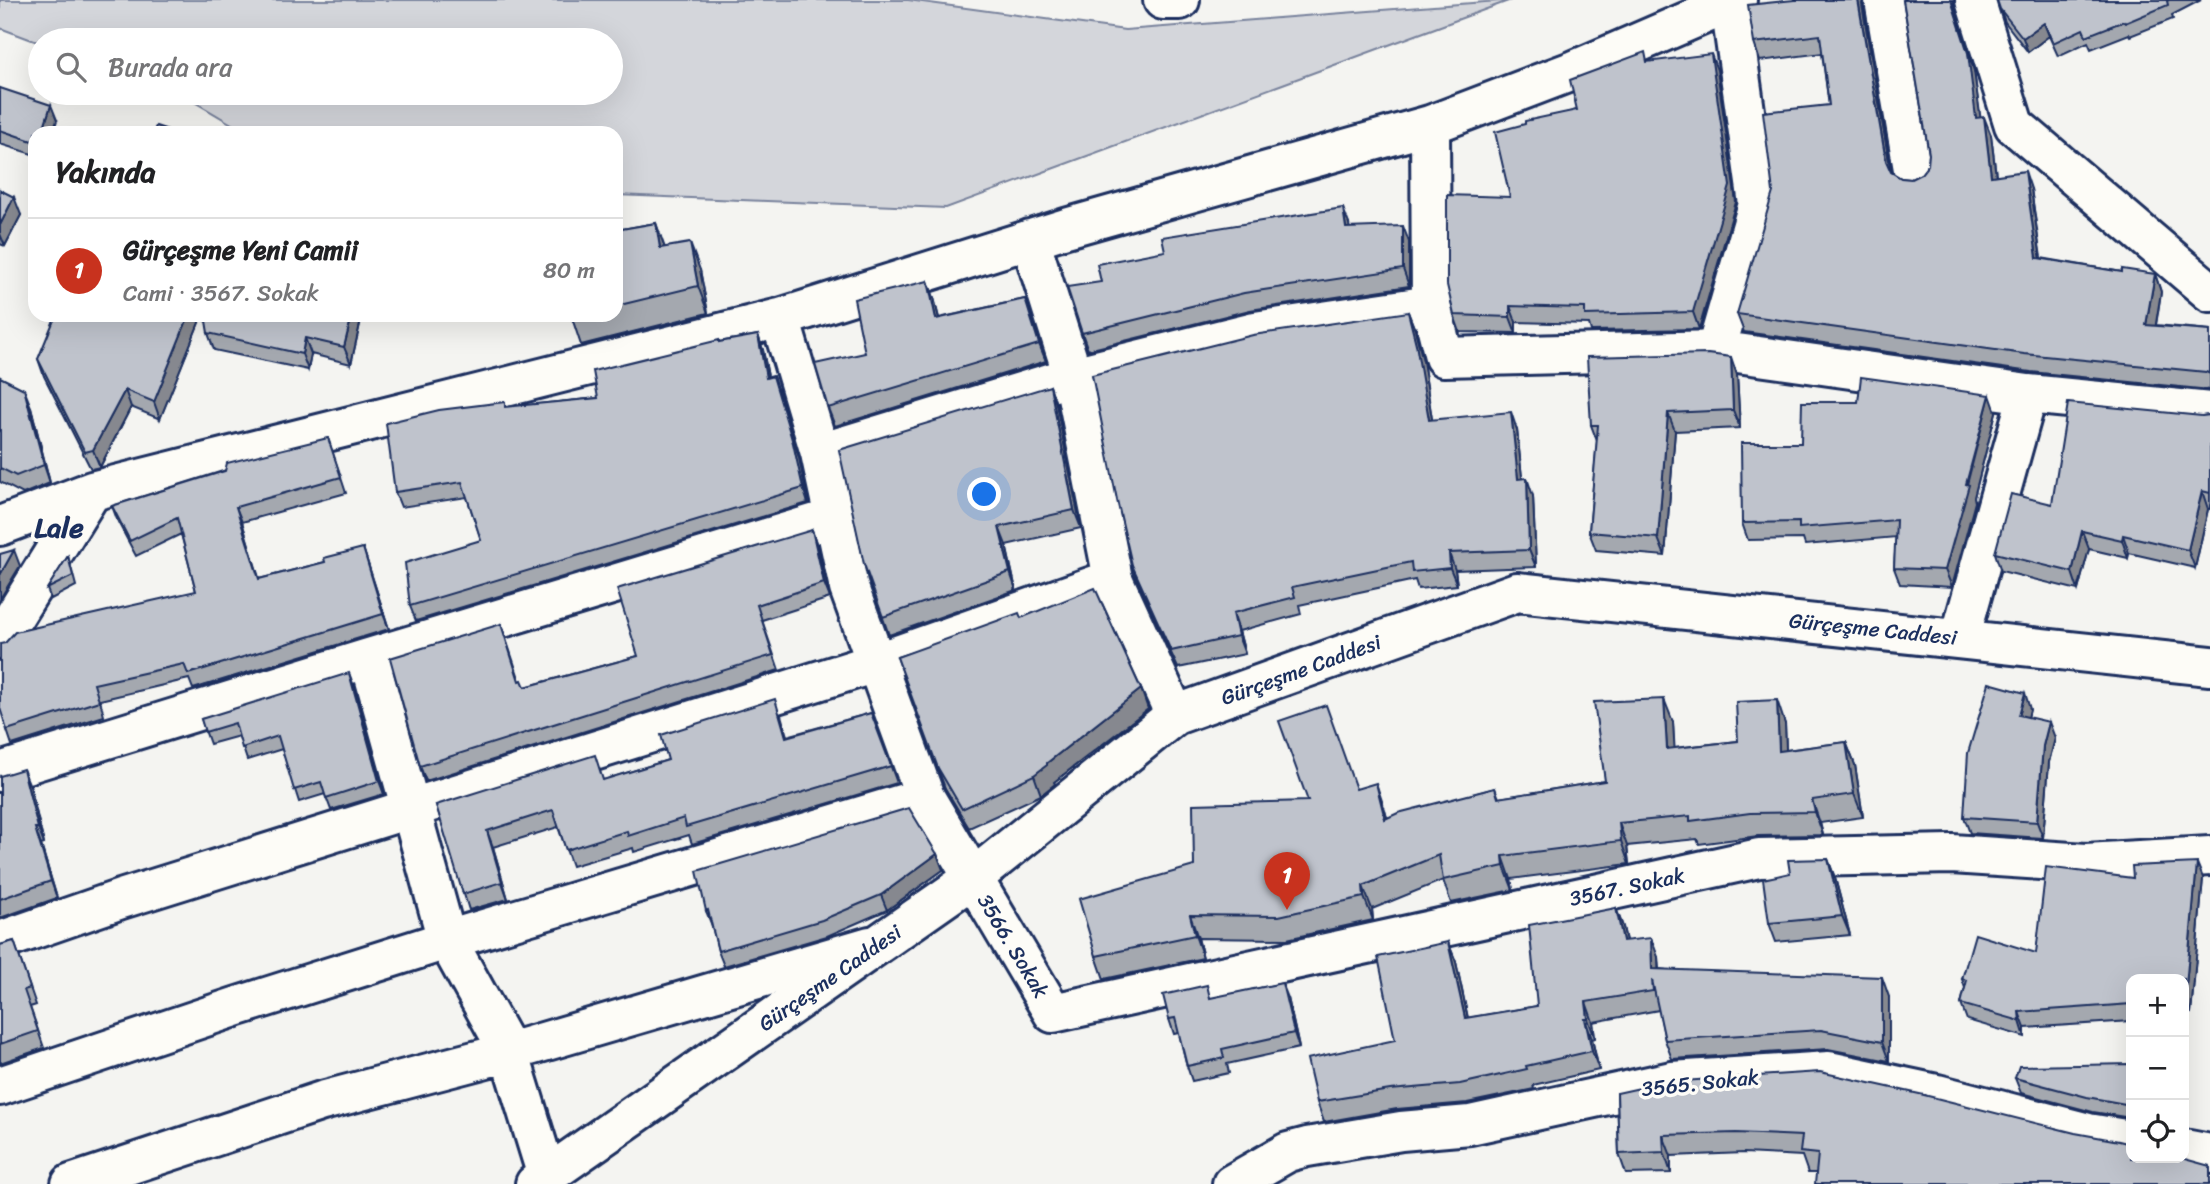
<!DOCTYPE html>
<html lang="tr">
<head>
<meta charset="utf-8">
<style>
	body { margin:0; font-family:Sriracha,sans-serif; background:#f6f6f6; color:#202124 }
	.controls { position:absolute; right:21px; bottom:21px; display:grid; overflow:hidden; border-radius:14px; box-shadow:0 7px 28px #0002 }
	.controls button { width:63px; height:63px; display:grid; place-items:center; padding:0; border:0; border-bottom:2px solid #e0e0e0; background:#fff; color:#202124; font:35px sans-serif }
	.you { position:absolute; left:985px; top:495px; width:24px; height:24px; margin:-18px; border:5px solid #fff; border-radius:50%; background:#1a73e8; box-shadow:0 0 0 10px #1a73e833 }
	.badge { display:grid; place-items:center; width:46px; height:46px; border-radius:50%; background:#c8321e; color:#fff; font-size:23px; font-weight:700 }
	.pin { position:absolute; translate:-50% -58px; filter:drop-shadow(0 2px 4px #0008) }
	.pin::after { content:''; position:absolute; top:37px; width:24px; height:21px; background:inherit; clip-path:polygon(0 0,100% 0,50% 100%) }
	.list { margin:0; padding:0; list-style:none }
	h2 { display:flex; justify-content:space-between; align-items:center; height:91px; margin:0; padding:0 28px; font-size:30px }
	h2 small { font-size:23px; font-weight:400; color:#757577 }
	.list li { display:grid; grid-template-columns:46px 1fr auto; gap:21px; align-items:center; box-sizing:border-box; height:105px; padding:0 28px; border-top:2px solid #e0e0e0 }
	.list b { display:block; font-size:26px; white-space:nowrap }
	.list p { margin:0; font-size:23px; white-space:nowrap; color:#757577 }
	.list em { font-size:23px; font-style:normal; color:#757577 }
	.icon { flex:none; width:38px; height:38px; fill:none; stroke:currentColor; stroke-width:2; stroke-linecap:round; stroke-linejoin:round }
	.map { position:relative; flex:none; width:2210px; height:1184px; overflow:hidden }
	.search { position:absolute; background:#fff; box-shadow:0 7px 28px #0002; left:28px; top:28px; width:595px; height:77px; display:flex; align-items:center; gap:18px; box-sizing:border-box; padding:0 24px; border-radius:38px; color:#757577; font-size:26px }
	.panel { position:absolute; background:#fff; box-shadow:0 7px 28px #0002; left:28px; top:126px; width:595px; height:196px; border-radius:21px }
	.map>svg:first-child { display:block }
	.green { fill:#d4d6db; stroke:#78829c; stroke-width:2 }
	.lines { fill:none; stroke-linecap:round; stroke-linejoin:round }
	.minor-casing { stroke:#1b2f5e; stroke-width:44 }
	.secondary-casing { stroke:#1b2f5e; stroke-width:44 }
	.minor { stroke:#fdfcf7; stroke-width:38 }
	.secondary { stroke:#fdfcf7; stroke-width:38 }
	.wall { fill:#a4a8af; stroke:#1b2f5e; stroke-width:2 }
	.shaded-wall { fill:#86888f; stroke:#1b2f5e; stroke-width:2 }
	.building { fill:#bfc3cc; stroke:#1b2f5e; stroke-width:2 }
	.labels { text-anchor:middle; stroke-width:7; stroke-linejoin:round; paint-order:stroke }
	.street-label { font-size:21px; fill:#1b2f5e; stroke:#fdfcf7 }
	.district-label { font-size:28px; font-weight:bold; fill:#1b2f5e; stroke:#fdfcf7 }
</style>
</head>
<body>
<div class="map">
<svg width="2210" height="1184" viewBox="0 0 2210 1184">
	<rect width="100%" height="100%" fill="#f4f4f1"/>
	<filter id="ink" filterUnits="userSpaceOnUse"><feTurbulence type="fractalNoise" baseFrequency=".0143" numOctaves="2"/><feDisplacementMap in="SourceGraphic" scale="14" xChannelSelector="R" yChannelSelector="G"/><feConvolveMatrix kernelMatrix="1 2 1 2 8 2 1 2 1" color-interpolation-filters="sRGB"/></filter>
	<g filter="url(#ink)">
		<path class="green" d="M0 0H908L1125 30 1511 0 946 208 616 195V133H247L191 100 172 93H611V40H40V43L0 28Z"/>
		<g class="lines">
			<g class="minor-casing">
				<path id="minor" d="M1163 0H1180
					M1884 0 1914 175
					M1975 0 2014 125 2210 292
					M1430 125 1431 305 1444 357 1716 350 2028 394 2210 412
					M1030 239 1073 376 1113 579 1175 715
					M780 318 820 453 849 588 925 797 1053 1013 1759 858 1952 854 2086 863 2210 856
					M1716 350 1758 204 1730 4
					M820 453 1073 376 1255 331 1431 305
					M92 491 780 318 1066 228 1430 125 1575 70 1737 0
					M0 526 92 491 0 639
					M1960 638 2028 394
					M369 658 833 518
					M0 772 369 658 447 940 509 1052 547 1176
					M0 941 121 899 875 663 1113 579
					M0 1086 235 1007 447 940 925 797
					M2184 1149 2210 1154
					M71 1184 322 1101 509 1052 870 946
					M1232 1184 1288 1152 1307 1147 1401 1131 1470 1125 1672 1081 1829 1071 1937 1094 2088 1133 2131 1140"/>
			</g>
			<g class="secondary-casing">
				<path id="secondary" d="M535 1184 973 878 1175 715 1517 592 2210 666"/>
			</g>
			<use href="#minor" class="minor"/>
			<use href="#secondary" class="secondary"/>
		</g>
		<path class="wall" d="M1794 0H1863L1862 4 1891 172 1901 178 1911 179 1921 174 1928 165 1929 154 1903 0H1954V7L1974 71 1980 117 1991 135 1996 175 2031 189 2041 258 2122 272 2155 274 2161 292 2156 325 2210 330V390L2031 372 1744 332 1737 314 1829 105 1822 53 1760 61 1754 43Z
			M1997 0H2201L2172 15 2173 19 2130 36 2129 34 2091 49 2088 42 2058 56 2049 36 2028 52 2005 22Z
			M1648 62 1717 70 1736 202 1699 329 1591 331 1589 324 1516 322V333L1460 332 1454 315 1510 197 1525 124 1577 110Z
			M0 88 57 120 35 133V155L0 144Z
			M0 190 21 215 5 246 0 244Z
			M656 223 664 247 700 270 708 313 581 345 571 315H616V230Z
			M1349 224V228L1409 242V286L1250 310 1088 350 1082 333 1101 282Z
			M928 281 934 298 939 318 1025 299 1046 361 835 426 828 408 865 353Z
			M1408 312 1415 330 1423 361 1432 420 1517 430 1522 478 1533 496 1536 567 1455 570 1457 585 1418 589 1415 580 1299 605 1301 614 1239 631 1245 654 1178 668 1139 583 1132 565Z
			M202 315 160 419 131 407 100 467 91 469 44 376 38 359Z
			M362 315 351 364 311 354 308 370 214 350 208 333Z
			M758 335 763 350 768 377 779 391 799 458 808 503 416 621 410 606 481 540 467 497 401 507 395 492 507 407 598 398 719 342Z
			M1737 375 1740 428 1675 431 1665 556 1596 550 1589 532 1597 441 1591 425Z
			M0 377 31 407 50 483 23 494 0 482Z
			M1050 386 1056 404 1081 528 1006 545 1016 590 889 635 864 564Z
			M1996 412 1974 497 1975 502 1952 587 1900 584 1894 568 1896 537 1805 545 1803 539 1748 540 1742 523 1801 443Z
			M2210 415V509H2208L2195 568 2129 553 2128 558 2089 549 2078 590 2001 571 1995 553 2052 504 2202 416Z
			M328 438 346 493 242 522 259 579 325 562 363 548 389 629 193 689 189 679 100 700 104 716 12 745 7 730 196 591 181 534 136 556 118 522 112 506Z
			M812 530 817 546 830 598 762 620 779 670 426 781 420 766 501 624 520 681 525 687 638 656Z
			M68 556 76 586 51 599 47 589Z
			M1021 618 1141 689 1148 709 1054 782 1055 784 1041 795 969 828 945 788 897 657Z
			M354 686 384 794 331 810 325 794 299 802 282 749 247 760 239 736 210 744 201 719Z
			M2030 709 2028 717 2055 738 2049 762 2043 838 1970 833 1964 817Z
			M871 713 897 783 692 844 689 835 634 852 633 848 572 866 558 827 493 847 508 899 469 910 436 805 604 780 668 760 781 715 787 736Z
			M1673 722 1674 748 1738 741 1785 724 1786 750 1846 742 1855 765 1863 817 1820 823 1823 835 1758 836 1699 844 1697 839 1627 846 1629 864 1511 879 1513 890 1451 903 1443 880 1372 909 1373 920 1287 939 1198 938 1203 958 1104 979 1096 956 1194 866 1308 801 1356 789 1384 807 1387 818 1495 788 1499 798 1605 781Z
			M0 776 30 786 44 844 41 845 57 898 0 918Z
			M937 854 943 870 887 910 827 936 724 966 718 951 712 926 706 911Z
			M1828 859 1835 878 1850 935 1776 942 1769 923 1790 873Z
			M2133 878H2203L2191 1013 2184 1014V979H2131V1021L2025 1028V1037L1967 1020 1961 1004 1965 988 1962 979 2036 953Z
			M1616 908 1623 927 1626 941 1658 957 1659 969 1889 997V1061L1828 1049 1672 1059 1665 1040 1659 1010 1593 1022 1595 1038 1592 1039 1599 1070 1533 1085 1534 1089 1467 1103 1397 1109 1324 1122 1317 1102 1395 1040 1448 942 1456 962 1468 1018 1537 1006Z
			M14 941 36 1005 30 1007 44 1048 0 1063V945Z
			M1212 998H1288L1299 1048 1227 1064 1229 1073 1192 1081 1187 1066 1179 1033 1174 1034 1169 1019Z
			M2131 1064V1118L2093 1112 2021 1093 2015 1078Z
			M1617 1093 1924 1095 1816 1173H1808L1802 1156 1744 1153 1671 1156V1173L1626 1174 1619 1154Z"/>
		<path class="shaded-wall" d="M1858 0H1863L1862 4 1892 179 1886 161Z
			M1951 0H1954V7L1974 71 1983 136 1976 118Z
			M2044 23 2049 36 2028 52 2023 38Z
			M1711 54 1717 70 1736 202 1699 329 1693 312Z
			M51 105 57 120 53 133H42Z
			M1984 117 1991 135 1998 194 1991 176Z
			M2025 171 2031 189 2043 275 2037 258Z
			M14 197 21 215 5 246 0 234V225Z
			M1343 208 1349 224 1352 245 1346 228Z
			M656 223 666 251 660 248Z
			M1403 226 1409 242V286L1403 269Z
			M690 243 700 270 708 313 698 286Z
			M2155 274 2161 292 2153 342 2146 325Z
			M928 281 934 298 943 336 936 319Z
			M1025 299 1032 317 1046 361 1039 344Z
			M1510 306 1516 322V333L1510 317Z
			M1408 312 1415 330 1423 361 1435 438 1429 420Z
			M189 315H202L160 419 154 402Z
			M352 315H362L351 364 344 347Z
			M758 335 763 350 771 393 766 378Z
			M305 338 311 354 308 370 302 354Z
			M1731 357 1737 375 1740 428 1733 410Z
			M773 376 799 458 808 503 803 488Z
			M1050 386 1056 404 1081 528 1074 510Z
			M24 389 31 407 50 483 44 465Z
			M125 390 131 407 100 467 93 450Z
			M1990 395 1996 412 1974 497 1975 502 1952 587 1945 570Z
			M1511 412 1517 430 1524 496 1518 479Z
			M1668 413 1675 431 1665 556 1658 538Z
			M1527 478 1533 496 1536 567 1529 550Z
			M2202 491 2208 509 2195 568 2188 550Z
			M236 507 242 522 264 594 259 579Z
			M999 527 1006 545 1016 590 1010 572Z
			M812 530 817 546 830 598 824 583Z
			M2082 531 2089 549 2078 590 2072 572Z
			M2123 535 2129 553 2128 558 2122 540Z
			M363 548 368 564 389 629 383 614Z
			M14 550 20 566 0 599V575Z
			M1449 553 1455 570 1457 585 1450 568Z
			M1233 613 1239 631 1245 654 1238 636Z
			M349 673 354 686 384 794 379 781Z
			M1141 689 1148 709 1054 782 1055 784 1041 795 1034 775 1047 763Z
			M2025 693 2030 709 2025 731 2019 715Z
			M1664 699 1673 722 1676 772 1667 749Z
			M1777 700 1785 724 1787 774 1779 751Z
			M2049 722 2055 738 2049 762 2043 838 2037 822 2043 746Z
			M1846 742 1855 765 1863 817 1854 794Z
			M23 769 30 786 44 844 38 828Z
			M1376 783 1384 807 1394 842 1385 819Z
			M1812 800 1820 823 1823 835 1815 812Z
			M1619 823 1627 846 1629 864 1621 841Z
			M35 828 41 845 57 898 51 881Z
			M487 831 493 847 508 899 502 882Z
			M937 854 943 870 887 910 881 895Z
			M1503 856 1511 879 1513 890 1504 866Z
			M1828 859 1835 878 1850 935 1842 916Z
			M2197 863 2203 878 2191 1013 2185 997Z
			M1363 886 1372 909 1373 920 1364 897Z
			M1616 908 1623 927 1630 961 1623 941Z
			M1190 915 1198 938 1203 958 1195 935Z
			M1651 938 1658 957 1659 988 1652 969Z
			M1448 942 1456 962 1472 1038 1465 1018Z
			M1882 977 1889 997V1061L1882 1042Z
			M1282 983 1288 998 1299 1048 1294 1033Z
			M1586 1002 1593 1022 1595 1038 1588 1019Z
			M2019 1012 2025 1028V1037L2020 1021Z
			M1585 1019 1592 1039 1599 1070 1592 1051Z
			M1663 1135 1671 1156V1173L1664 1152Z"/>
		<path class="building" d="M1794 0H1858L1886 161 1891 172 1901 178 1911 179 1921 174 1928 165 1929 154 1903 0H1951L1968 53 1976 118 1984 117 1991 176 2025 171 2037 258 2122 272V269L2155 274 2146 325 2210 330V374L2206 372 2024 354 1737 314 1773 192 1763 112 1829 105 1820 35 1754 43 1748 5Z
			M1997 0H2169L2167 1 2168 5 2125 23 2124 21 2086 36 2083 29 2053 43 2044 23 2023 38 2000 9Z
			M1645 52 1647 62 1711 54 1730 186 1693 312 1585 315V308L1510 306V317L1454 315 1447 285V195L1510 197 1495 132 1525 124V121L1577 110 1570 80Z
			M0 88 51 105 42 133H35V142L0 130Z
			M156 126 177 133H153Z
			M0 190 14 197 0 225Z
			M1343 208 1346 228 1403 226V269L1244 293 1082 333 1067 287 1101 282 1097 264 1165 251 1162 237Z
			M656 223 660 248 690 243 698 286 616 306V230Z
			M928 281 936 319 1025 299 1039 344 828 408 815 364 865 353 854 299Z
			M1408 312 1416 344 1429 420 1511 412 1518 479 1527 478 1529 550 1449 553 1450 568 1412 572 1411 562 1292 587 1295 597 1233 613 1238 636 1171 651 1132 565 1117 500 1092 375 1253 335Z
			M56 315H189L154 402 125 390 93 450 85 452 38 359Z
			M205 315H352L344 347 305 338 302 354 208 333Z
			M758 335 766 378 773 376 793 443 803 488 410 606 405 563 481 540 462 482 395 492 386 423 439 410 505 402V407L598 398 593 371 719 340V342Z
			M1708 354 1731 357 1733 410 1668 413 1658 538 1589 532 1598 425H1591L1587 357Z
			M0 377 24 389 44 465 16 476 0 468Z
			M1861 377 1990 395 1966 484 1969 485 1945 570 1894 568 1896 520 1799 528V522L1742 523 1741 443H1801L1802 402H1858Z
			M1050 386 1074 510 999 527 1010 572 883 617 864 564 839 450Z
			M2068 403 2202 416 2210 415V493L2202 491 2188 550 2123 535 2122 540 2082 531 2072 572 1995 553 2011 494 2052 504Z
			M328 438 341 477 236 507 259 579 325 562 324 558 363 548 383 614 188 674 184 664 94 684 99 701 7 730 0 708V644L5 643 15 632 196 591 177 518 130 541 112 506 225 471 227 463Z
			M812 530 824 583 757 605 773 655 420 766 390 658 501 624 519 681 522 680 525 687 638 656 617 589Z
			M14 550 0 575V554Z
			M68 556 73 576 47 589Z
			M1095 588 1141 689 1047 763V765L1034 775 962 809 938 768 897 657 1019 613 1021 618Z
			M349 673 379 781 326 798 321 782 294 790 278 736 242 748 235 723 205 732 201 719Z
			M1989 683 2025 693 2019 715 2049 722 2043 746 2037 822 1964 817 1968 753Z
			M775 699 786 737 871 713 891 766 686 827 684 818 628 836 627 831 566 850 553 810 487 831 502 882 463 894 436 805 595 755 603 780 668 760 661 735Z
			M1664 699 1667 749 1738 741 1736 702 1777 700 1779 751 1846 742 1854 794 1812 800 1815 812 1750 813 1690 821V816L1619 823 1621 841 1503 856 1504 866 1443 880 1439 855 1363 886 1364 897 1279 916 1190 915 1195 935 1096 956 1079 899 1194 866 1193 804 1308 801 1279 721 1326 705 1356 789 1376 783 1385 819 1398 813 1495 788 1498 798 1605 781 1594 702Z
			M23 769 38 828H35L51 881 0 899V776Z
			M909 808 937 854 881 895 822 920 718 951 708 910 706 911 697 871Z
			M1828 859 1842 916 1769 923 1763 879 1790 873 1788 860Z
			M2197 863 2185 997H2184V979H2131V1004L2019 1012 2020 1021 1961 1004 1967 980 1962 979 1975 934 2036 953 2046 867 2133 878 2132 866Z
			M1616 908 1623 941 1651 938 1652 969 1882 977V1042L1821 1030 1665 1040 1652 980 1653 991 1586 1002 1588 1019H1585L1592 1051 1526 1066 1527 1069 1460 1084 1390 1090 1317 1102 1307 1059 1395 1040 1378 957 1448 942 1465 1018 1537 1006 1529 925Z
			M14 941 30 988 24 990 38 1031 0 1044V945Z
			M1282 983 1294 1033 1222 1049 1224 1058 1187 1066 1175 1018 1169 1019 1163 995 1207 985 1210 998Z
			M2131 1064V1105L2087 1097 2015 1078 2019 1066Z
			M1820 1072 1924 1095 2075 1133 2119 1141 2131 1144V1158H2181L2210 1166V1184H1815L1818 1154 1800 1152 1802 1136 1736 1133 1663 1135 1664 1152 1619 1154 1617 1093 1667 1082Z"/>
	</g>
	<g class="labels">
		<g class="street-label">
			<text transform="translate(1873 629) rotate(6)" y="7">Gürçeşme Caddesi</text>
			<text transform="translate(1301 670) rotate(-20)" y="7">Gürçeşme Caddesi</text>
			<text transform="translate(1627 887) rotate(-12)" y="7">3567. Sokak</text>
			<text transform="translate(1013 946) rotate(59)" y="7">3566. Sokak</text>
			<text transform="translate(830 978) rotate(-35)" y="7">Gürçeşme Caddesi</text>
			<text transform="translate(1700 1083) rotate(-6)" y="7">3565. Sokak</text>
		</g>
		<g class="district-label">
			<text x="59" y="537">Lale</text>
		</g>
	</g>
</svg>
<div class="controls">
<button>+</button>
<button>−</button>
<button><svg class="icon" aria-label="locate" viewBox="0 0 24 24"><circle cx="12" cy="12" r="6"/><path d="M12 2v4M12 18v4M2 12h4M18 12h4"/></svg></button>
</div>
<div class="you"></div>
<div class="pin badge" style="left:1287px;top:910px">1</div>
<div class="search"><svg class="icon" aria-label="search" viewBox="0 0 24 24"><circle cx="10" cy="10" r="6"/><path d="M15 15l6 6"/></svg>Burada ara</div>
<section class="panel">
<h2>Yakında<small></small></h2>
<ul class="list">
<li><span class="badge">1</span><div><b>Gürçeşme Yeni Camii</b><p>Cami · 3567. Sokak</p></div><em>80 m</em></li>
</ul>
</section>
</div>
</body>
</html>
